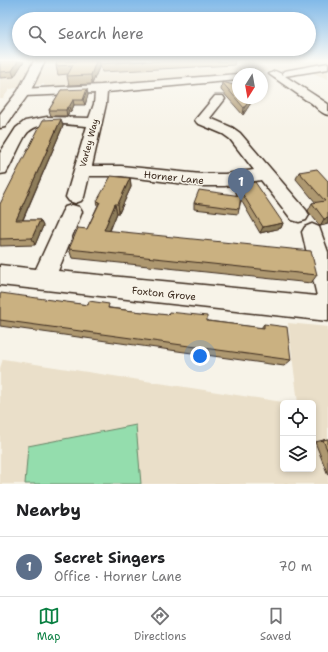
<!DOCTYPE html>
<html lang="en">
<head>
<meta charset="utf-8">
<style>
	body { margin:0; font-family:"Shantell Sans",sans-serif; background:#f2f2f2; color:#202124 }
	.controls { position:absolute; right:12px; bottom:12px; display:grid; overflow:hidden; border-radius:6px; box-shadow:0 2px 6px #0003 }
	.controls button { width:36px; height:36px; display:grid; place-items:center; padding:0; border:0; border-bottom:1px solid #e0e0e0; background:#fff; color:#202124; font:20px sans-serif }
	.compass { position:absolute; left:232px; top:68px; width:36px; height:36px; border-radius:50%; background:#fff; box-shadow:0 2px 6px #0003; rotate:191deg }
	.you { position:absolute; left:200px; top:356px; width:14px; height:14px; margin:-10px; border:3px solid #fff; border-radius:50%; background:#1a73e8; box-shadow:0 0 0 6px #1a73e833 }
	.badge { display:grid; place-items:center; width:26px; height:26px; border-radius:50%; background:#0b8043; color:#fff; font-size:13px; font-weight:700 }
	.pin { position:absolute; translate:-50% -33px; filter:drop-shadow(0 1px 2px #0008) }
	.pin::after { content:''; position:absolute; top:21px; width:14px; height:12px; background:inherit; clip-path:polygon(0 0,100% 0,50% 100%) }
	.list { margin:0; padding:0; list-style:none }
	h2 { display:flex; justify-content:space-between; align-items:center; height:52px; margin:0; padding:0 16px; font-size:17px }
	h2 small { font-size:13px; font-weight:400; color:#757577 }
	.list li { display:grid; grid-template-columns:26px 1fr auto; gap:12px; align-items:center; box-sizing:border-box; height:60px; padding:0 16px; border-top:1px solid #e0e0e0 }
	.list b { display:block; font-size:15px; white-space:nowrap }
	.list p { margin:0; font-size:13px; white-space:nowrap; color:#757577 }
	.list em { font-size:13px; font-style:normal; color:#757577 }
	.icon { flex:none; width:22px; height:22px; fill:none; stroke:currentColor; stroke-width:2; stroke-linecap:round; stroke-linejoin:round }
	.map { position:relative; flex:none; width:328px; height:484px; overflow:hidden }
	.search { position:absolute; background:#fff; box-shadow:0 2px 6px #0003; left:12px; right:12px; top:12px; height:44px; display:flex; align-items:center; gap:10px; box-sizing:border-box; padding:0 14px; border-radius:22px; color:#757577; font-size:15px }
	.sheet { height:112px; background:#fff }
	nav { display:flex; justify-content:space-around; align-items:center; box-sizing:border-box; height:56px; border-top:1px solid #e0e0e0; background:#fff; font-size:11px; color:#757577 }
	nav a { display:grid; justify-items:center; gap:2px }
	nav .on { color:#0b8043 }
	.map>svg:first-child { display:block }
	.built { fill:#eadfc9 }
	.green { fill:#94ddad; stroke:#688466 }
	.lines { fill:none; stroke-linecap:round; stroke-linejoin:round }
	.street-casing { stroke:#3b2a1e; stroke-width:3 }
	.secondary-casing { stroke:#3b2a1e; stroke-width:3 }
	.street { fill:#f7f3e8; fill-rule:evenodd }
	.secondary { fill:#f7f3e8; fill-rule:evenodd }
	.wall { fill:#ae986f; stroke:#3b2a1e }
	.shaded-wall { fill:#8d7c5a; stroke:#3b2a1e }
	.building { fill:#cab181; stroke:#3b2a1e }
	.labels { text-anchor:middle; stroke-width:3; stroke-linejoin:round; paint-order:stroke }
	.far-street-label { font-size:9px; fill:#3b2a1e; stroke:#f7f3e8 }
	.street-label { font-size:10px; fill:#3b2a1e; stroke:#f7f3e8 }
</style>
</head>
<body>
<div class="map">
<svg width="328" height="484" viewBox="0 0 328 484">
	<rect width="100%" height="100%" fill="#f7f3e8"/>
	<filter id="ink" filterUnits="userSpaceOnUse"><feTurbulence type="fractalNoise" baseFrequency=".025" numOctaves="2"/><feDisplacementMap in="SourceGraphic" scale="8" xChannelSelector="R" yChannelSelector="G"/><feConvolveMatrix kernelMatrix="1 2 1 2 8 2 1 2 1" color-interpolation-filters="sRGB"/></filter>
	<g filter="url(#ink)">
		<path class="built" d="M0 61H322L328 64V79L303 69 53 88 44 86V84L10 89 3 98H0Z
			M288 323 328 327V484H0V368L3 359 289 403H283V469H313V403H298Z"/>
		<path class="green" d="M136 425 141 484H25L28 446Z"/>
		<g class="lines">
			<g class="street-casing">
				<path id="street" d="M328 63V69L285 76 328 104V115C318 113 314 102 306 100L269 74 275 71 284 75 282 73 284 71Z
					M238 74V80L107 92 106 104 92 166H121L201 174H225L254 170 230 139 223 134 197 123 195 120 215 96H223L225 99 210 118 233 128 240 133 306 210 309 215 306 220 299 222 292 220 261 180 225 186H201L121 176H89L84 197 81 201 75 203 69 201 66 197 87 126C69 125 36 118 25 136 18 148 13 161 6 173L0 174V153L16 128 25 121 47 117 89 118 94 104 95 93 24 96 20 95 18 92 20 89 101 85 238 74H240Z
					M72 205 79 207 82 212 58 271 317 296 302 232 305 227 312 224 319 227 328 252V321L0 285V265L36 269 62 212 65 207Z"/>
			</g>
			<g class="secondary-casing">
				<path id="secondary" d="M34 61H45L30 92 5 127 0 128V114L18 91Z"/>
			</g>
			<use href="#street" class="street"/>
			<use href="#secondary" class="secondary"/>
		</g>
		<path class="wall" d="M0 61H24L14 77 0 78Z
			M57 61H235L234 65 102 72 100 65 92 84 69 85 67 76 68 74 58 75 56 66Z
			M222 82 238 98H254L243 115 221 90Z
			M61 90 88 95 85 105H74L71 112H69L67 116H51L49 110Z
			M63 126 23 220H40L43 226 35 245 0 246V204Z
			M299 172 328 181V224L320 226 308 211 312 203H316L296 179Z
			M130 178 131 187 119 213H117L110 231 317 275 311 283 72 258 69 249 87 229 98 205 97 201Z
			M237 185 283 223 281 228 260 233 241 200 239 209 238 214 194 209V203L237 195 235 191Z
			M0 295 88 305 261 328 264 324 291 360 284 366 0 326Z
			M328 439V475L315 442Z"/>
		<path class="shaded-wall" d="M18 61H24L14 77 12 71Z
			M96 61H99L100 65 92 84 91 75Z
			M87 89 88 95 85 105 83 100Z
			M251 98H254L243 115 244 108Z
			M73 100 74 105 71 112 69 107Z
			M67 107 69 112 67 116 66 110Z
			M61 119 63 126 20 226 16 220Z
			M130 178 131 187 119 213 118 204Z
			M115 204 117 213 106 239 104 230Z
			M328 218V224L320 226 324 219Z
			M40 220 43 226 35 245 32 238Z
			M283 223 281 228 260 233 263 227Z"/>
		<path class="building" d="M0 61H18L12 71 0 72Z
			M57 61H96L91 75 67 76 73 65 56 66Z
			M100 61H146L100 64Z
			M222 82 238 86V98H251L244 108Z
			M87 89 83 100H73L69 107H67L66 110H49L61 90Z
			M61 119 16 220H40L32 238 0 239V204L43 120Z
			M317 169 328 181V218L324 219 312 203 325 201 299 172Z
			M111 176 130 178 118 204H115L104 230 311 251 317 275 69 249 78 228 87 229 100 202 97 201Z
			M255 182 283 223 263 227 237 185Z
			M199 190 241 196 239 209 194 203Z
			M1 293 88 305 89 301 109 304 108 308 168 315 169 312 207 316V321L264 328V324L287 327 291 360 0 320V295Z
			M328 439V452L323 440Z"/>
	</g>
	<linearGradient id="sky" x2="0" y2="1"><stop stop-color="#81b9e8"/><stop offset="0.47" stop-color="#fbfaf5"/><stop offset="1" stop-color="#fbfaf5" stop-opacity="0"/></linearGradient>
	<rect width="328" height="129" fill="url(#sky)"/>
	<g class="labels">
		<g class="far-street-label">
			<text transform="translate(89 143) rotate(-75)" y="3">Varley Way</text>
		</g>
		<g class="street-label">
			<text transform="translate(174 177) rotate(6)" y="4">Horner Lane</text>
			<text transform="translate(164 293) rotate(6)" y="4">Foxton Grove</text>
		</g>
	</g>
</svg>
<div class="controls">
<button><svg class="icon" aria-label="locate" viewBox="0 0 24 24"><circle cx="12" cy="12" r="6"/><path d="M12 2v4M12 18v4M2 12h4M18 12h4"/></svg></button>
<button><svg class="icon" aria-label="layers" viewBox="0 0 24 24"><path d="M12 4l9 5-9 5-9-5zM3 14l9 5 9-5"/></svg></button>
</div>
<svg class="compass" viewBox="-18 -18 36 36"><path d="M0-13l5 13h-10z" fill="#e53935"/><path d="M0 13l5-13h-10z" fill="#757577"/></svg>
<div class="you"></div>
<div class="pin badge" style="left:241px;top:201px;background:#5c6f8a">1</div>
<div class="search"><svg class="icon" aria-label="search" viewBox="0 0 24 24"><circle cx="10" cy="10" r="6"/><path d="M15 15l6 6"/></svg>Search here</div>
</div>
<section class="sheet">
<h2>Nearby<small></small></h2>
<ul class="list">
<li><span class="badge" style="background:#5c6f8a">1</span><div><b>Secret Singers</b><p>Office · Horner Lane</p></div><em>70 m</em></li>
</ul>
</section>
<nav>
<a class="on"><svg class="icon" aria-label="map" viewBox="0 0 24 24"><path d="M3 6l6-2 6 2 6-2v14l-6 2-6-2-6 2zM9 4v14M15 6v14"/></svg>Map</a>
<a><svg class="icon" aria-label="directions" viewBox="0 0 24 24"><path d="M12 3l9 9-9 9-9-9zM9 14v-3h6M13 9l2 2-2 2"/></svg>Directions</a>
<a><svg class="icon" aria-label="saved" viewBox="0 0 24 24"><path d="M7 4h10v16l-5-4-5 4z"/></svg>Saved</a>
</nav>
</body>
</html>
